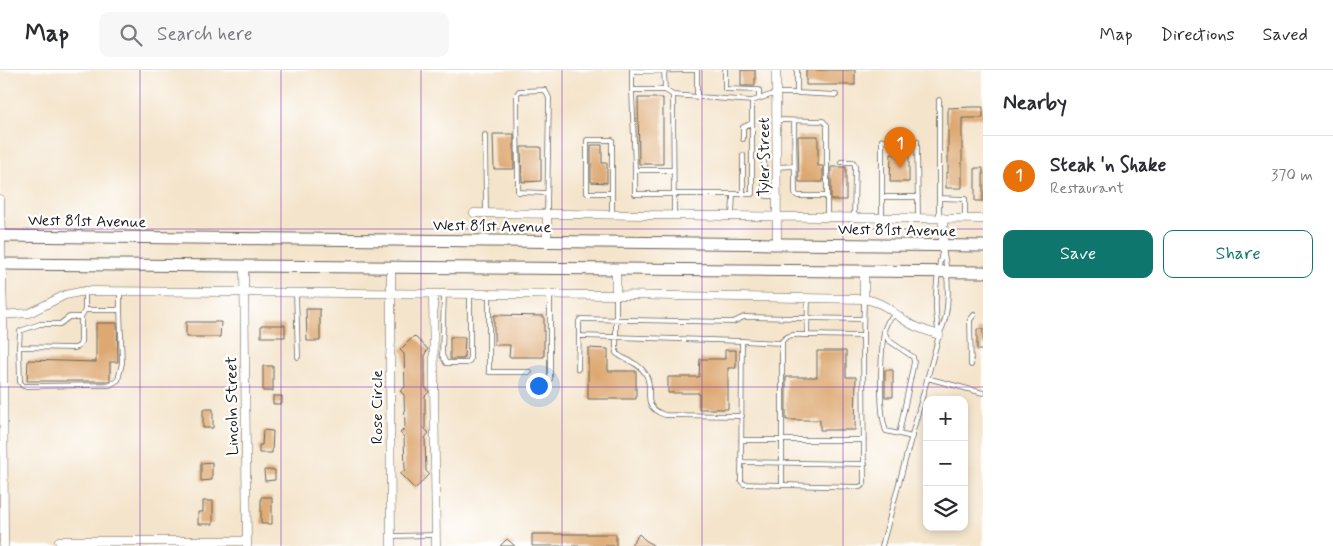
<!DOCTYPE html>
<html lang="en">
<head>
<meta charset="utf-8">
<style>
	body { margin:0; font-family:Mynerve,sans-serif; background:#f7f7f7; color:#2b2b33 }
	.controls { position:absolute; right:15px; bottom:15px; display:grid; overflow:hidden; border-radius:10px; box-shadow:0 2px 8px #0003 }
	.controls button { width:45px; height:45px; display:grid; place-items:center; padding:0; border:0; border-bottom:1px solid #e1e1e2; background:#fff; color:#2b2b33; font:25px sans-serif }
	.you { position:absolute; left:538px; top:315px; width:18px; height:18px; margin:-12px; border:4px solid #fff; border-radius:50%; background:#1a73e8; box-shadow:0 0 0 8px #1a73e833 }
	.badge { display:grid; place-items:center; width:32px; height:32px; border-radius:50%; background:#0f766e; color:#fff; font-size:16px; font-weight:700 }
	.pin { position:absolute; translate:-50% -41px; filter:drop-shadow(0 1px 2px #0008) }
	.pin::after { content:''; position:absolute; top:26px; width:18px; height:15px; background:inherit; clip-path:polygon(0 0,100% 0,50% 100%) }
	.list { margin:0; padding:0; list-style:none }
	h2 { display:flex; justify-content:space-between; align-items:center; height:65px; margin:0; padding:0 20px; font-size:21px }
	h2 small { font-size:16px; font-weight:400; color:#7c7c81 }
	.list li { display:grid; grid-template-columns:32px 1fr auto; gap:15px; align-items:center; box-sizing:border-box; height:80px; padding:0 20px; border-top:1px solid #e1e1e2 }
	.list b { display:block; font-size:19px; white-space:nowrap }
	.list p { margin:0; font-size:16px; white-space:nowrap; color:#7c7c81 }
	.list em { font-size:16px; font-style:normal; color:#7c7c81 }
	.actions { display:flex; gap:10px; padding:15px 20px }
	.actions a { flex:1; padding:11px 0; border:1px solid #0f766e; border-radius:10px; text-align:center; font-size:18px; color:#0f766e }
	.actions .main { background:#0f766e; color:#fff }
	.icon { flex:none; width:28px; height:28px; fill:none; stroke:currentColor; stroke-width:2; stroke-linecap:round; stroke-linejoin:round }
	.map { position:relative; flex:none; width:983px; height:476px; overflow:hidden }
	header { display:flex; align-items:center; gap:30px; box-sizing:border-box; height:70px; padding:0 25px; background:#fff; border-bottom:1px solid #e1e1e2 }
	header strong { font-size:24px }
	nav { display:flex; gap:28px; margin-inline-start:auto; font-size:18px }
	.search { width:350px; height:45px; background:#f7f7f7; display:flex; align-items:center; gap:12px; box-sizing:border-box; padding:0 18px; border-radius:10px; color:#7c7c81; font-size:19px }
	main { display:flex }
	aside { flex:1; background:#fff }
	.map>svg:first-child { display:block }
	.building { fill:#dda871 }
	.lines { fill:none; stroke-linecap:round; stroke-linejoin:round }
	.service-casing { stroke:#686259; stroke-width:5.5 }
	.minor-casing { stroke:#686259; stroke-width:9 }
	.primary-casing { stroke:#686259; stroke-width:13 }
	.service { stroke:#fff; stroke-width:4 }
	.minor { stroke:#fff; stroke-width:8 }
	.primary { stroke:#fff; stroke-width:11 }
	.grid { fill:none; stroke:#7b2cbf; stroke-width:1; stroke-opacity:0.55 }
	.labels { text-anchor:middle; stroke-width:4.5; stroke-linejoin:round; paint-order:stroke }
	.street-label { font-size:16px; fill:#1c1c1c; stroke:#fff }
</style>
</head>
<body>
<header>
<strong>Map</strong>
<div class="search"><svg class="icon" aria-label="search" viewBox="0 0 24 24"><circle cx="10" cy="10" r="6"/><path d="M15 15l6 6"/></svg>Search here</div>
<nav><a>Map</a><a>Directions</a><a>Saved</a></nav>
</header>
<main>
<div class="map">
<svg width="983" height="476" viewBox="0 0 983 476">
	<rect width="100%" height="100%" fill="#fff"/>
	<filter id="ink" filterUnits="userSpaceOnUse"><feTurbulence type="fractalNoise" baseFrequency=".02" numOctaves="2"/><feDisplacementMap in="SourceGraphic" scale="10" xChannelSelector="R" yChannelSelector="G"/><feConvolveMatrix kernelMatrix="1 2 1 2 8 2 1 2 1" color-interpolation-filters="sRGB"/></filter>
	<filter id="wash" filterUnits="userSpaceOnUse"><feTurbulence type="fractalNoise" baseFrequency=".0096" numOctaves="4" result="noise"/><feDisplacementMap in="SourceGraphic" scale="20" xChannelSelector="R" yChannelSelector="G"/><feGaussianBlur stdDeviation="1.12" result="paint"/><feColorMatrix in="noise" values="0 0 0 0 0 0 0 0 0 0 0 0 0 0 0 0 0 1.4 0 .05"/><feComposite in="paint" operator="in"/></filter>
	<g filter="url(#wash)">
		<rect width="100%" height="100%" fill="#f4e4cb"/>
		<g id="blocks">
			<path class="building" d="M741 0H755V16H741Z
				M806 0H855V15H806Z
				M638 28H663V94H639Z
				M972 37H983V48H962V118H946V103H948V38Z
				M493 64H514V99H494Z
				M798 66H818V96H823V112H799Z
				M591 75H602V93H607V113L591 112Z
				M521 77H541V111L522 112Z
				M891 84H909V112H890Z
				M831 97H846V130H831Z
				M975 98H983V131H975Z
				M306 239H320V271H307Z
				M494 245 544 246V287H509L510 275H494Z
				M186 252H221L220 267H186Z
				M96 253H117L118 292H110V311H27L28 290 96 292Z
				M261 255H285V267H261Z
				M977 259H983V280H977Z
				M414 266 428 279 425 284V317L429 322 425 326V359L429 363 425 368 426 401 429 404 415 419 400 404 405 400 404 367 400 363 405 358 404 325 400 321 405 317 404 284 400 280Z
				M450 267H465L464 289H450Z
				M588 278 608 279V301H636V329H588Z
				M725 280H736V298H728V339H699V323H668V307H699L700 289H725Z
				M817 281H846V307H856L855 360H820V350H786V307H817Z
				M263 296H273V321H263Z
				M885 300H893V327H885Z
				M273 326H282V334H273Z
				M203 339H213V358H203Z
				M263 360 273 361 272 383H259V375H262Z
				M212 392V410L201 411V393Z
				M264 400H275V410L265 411Z
				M261 427H272V454H261Z
				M203 431H213V454H198V442H203Z
				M532 464H616V476H532Z
				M639 464 644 469 654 476H630Z
				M507 469 515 476H500Z"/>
		</g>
	</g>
	<g filter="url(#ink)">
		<use href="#blocks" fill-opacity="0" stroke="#686259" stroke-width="1"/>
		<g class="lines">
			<g class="service-casing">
				<path id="service" d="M664 0 665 20
					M725 0V19L759 20V28
					M632 1 697 0
					M632 20V0
					M797 23 836 25
					M697 27V0
					M752 31 777 23H797V0
					M777 50 823 51 827 55V147
					M794 51 795 124 798 126H827
					M485 65 486 143
					M743 69V57L752 53
					M764 91V124L766 126H777
					M841 92H853L855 95 854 147
					M777 97 794 96
					M635 100V124H752V31L673 25
					M674 100H635L632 20H665L673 25C673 65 674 105 674 145
					M612 123H587V70H612V145
					M743 124V85
					M882 127H918
					M939 128 965 129V148
					M547 144 549 28 545 20 519 21 517 24 518 122 547 123
					M732 146 733 124
					M882 148V70L917 71 918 148
					M939 149V30
					M296 223 298 287
					M444 224 442 285 446 293H467L470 290V224
					M489 224V302H530
					M616 225V283C625 291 637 291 645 303 656 320 638 336 665 345L742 346
					M808 228 807 265 863 266 864 229
					M85 240H117L120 238V221
					M896 244 888 251 884 260 888 270 913 287 914 292 899 364 912 367
					M81 247H69L60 254H40L20 261 19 277 75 278 79 276 81 272V247L85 240V221
					M884 260C881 285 878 340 886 361L899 364
					M807 265C796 265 787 263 781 273L742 271 741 411 744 414 860 417 864 414 863 266
					M939 265C933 236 936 206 943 178
					M742 271 581 266 579 264V251L581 249 733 252 744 247 863 249
					M782 271V415
					M19 277 20 312 23 316 110 315 118 310 122 293 120 238
					M971 295 970 250 974 245
					M578 299 579 264
					M927 308 983 323
					M550 309V225
					M741 370H864
					M741 392 865 394
					M391 466 436 465
					M882 476 939 265C952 241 948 203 943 178"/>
			</g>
			<g class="minor-casing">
				<path id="minor" d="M776 0 777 174
					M0 129 3 245 4 476
					M474 143 983 149
					M547 144V171
					M943 176V148
					M244 196 247 476
					M433 224 436 476
					M616 225V199
					M864 229V201
					M0 245 29 243 65 225 85 221 616 225 864 229C885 232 892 243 909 253 918 259 929 261 939 265
					M59 471H246
					M391 476 390 288 391 272V197"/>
			</g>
			<g class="primary-casing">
				<path id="primary" d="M0 166 983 176
					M0 194 983 202"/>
			</g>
			<use href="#service" class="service"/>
			<use href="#minor" class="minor"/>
			<use href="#primary" class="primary"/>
		</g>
	</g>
	<path class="grid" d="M140 0V476M281 0V476M421 0V476M562 0V476M702 0V476M843 0V476M0 159H983M0 317H983"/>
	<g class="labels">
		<g class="street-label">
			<text transform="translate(763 87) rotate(-90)" y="6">Tyler Street</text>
			<text transform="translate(87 150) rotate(1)" y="6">West 81st Avenue</text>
			<text transform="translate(492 155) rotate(1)" y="6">West 81st Avenue</text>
			<text transform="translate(897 159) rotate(1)" y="6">West 81st Avenue</text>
			<text transform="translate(231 336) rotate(-91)" y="6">Lincoln Street</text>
			<text transform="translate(376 337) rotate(-90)" y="6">Rose Circle</text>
		</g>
	</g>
</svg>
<div class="controls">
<button>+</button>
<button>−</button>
<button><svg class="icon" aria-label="layers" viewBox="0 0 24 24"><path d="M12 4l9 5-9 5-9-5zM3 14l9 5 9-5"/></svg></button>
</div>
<div class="you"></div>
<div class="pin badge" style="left:900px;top:98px;background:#e8710a">1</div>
</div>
<aside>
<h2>Nearby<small></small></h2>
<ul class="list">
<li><span class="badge" style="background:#e8710a">1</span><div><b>Steak 'n Shake</b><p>Restaurant</p></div><em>370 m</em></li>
</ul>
<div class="actions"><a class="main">Save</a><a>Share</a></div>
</aside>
</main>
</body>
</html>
